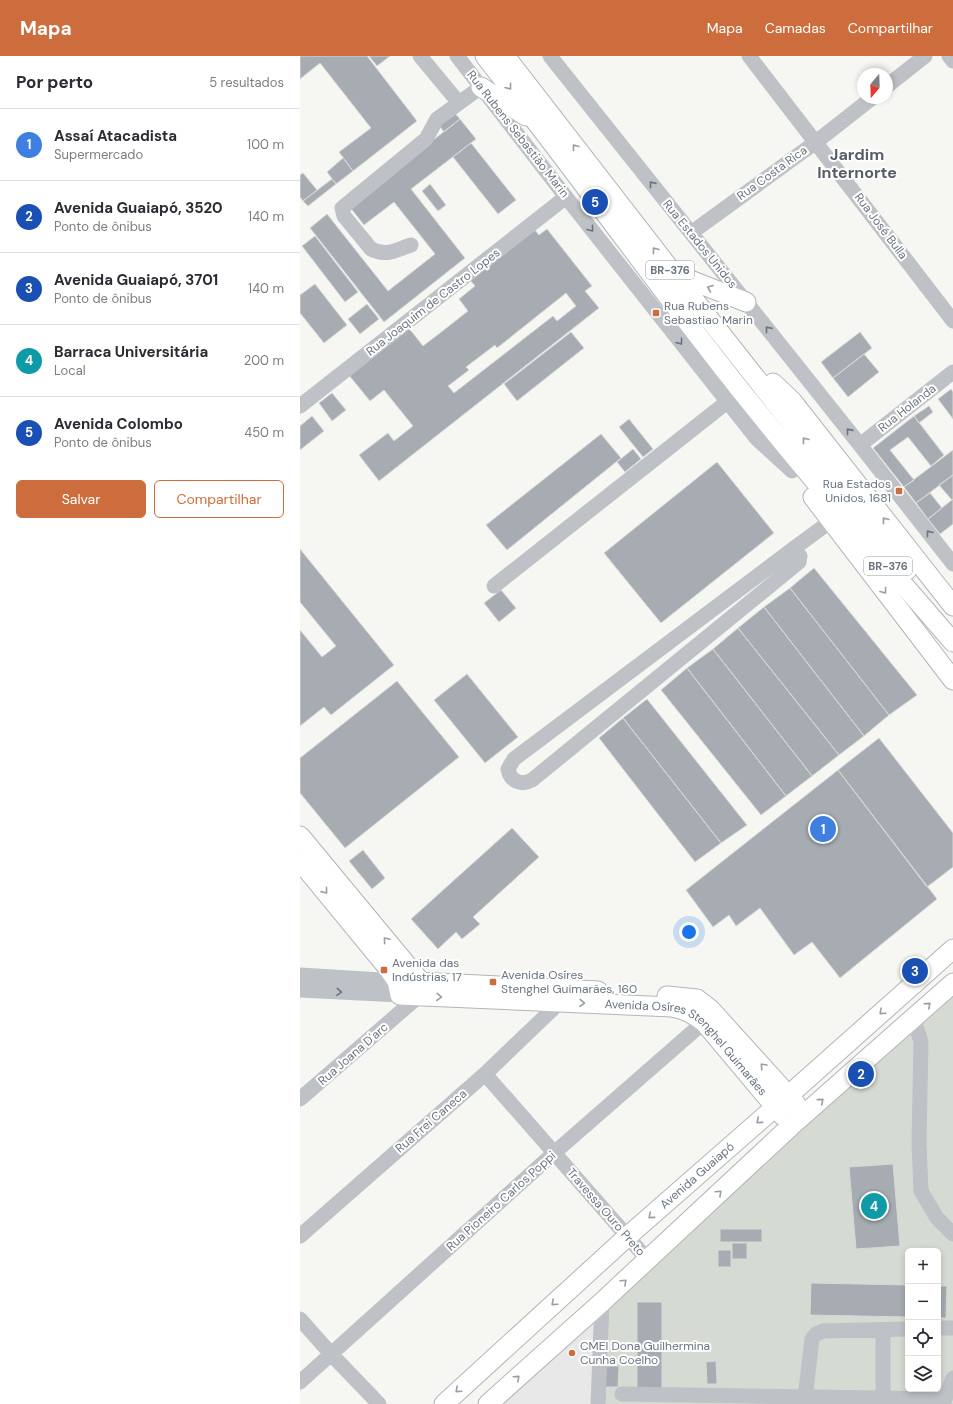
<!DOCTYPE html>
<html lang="pt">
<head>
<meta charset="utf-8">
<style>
	body { margin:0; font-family:"DM Sans",sans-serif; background:#f7f7f7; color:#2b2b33 }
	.controls { position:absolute; right:12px; bottom:12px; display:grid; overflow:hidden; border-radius:6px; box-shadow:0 2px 6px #0003 }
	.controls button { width:36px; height:36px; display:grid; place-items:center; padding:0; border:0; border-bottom:1px solid #e1e1e2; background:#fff; color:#2b2b33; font:20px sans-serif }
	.compass { position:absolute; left:557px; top:12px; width:36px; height:36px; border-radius:50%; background:#fff; box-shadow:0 2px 6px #0003; rotate:199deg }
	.you { position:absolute; left:389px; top:876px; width:14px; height:14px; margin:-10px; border:3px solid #fff; border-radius:50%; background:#1a73e8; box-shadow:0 0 0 6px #1a73e833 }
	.badge { display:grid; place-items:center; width:26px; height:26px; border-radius:50%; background:#cd6d3d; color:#fff; font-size:13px; font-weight:700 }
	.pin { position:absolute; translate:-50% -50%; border:2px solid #fff; box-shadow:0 1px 4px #0006 }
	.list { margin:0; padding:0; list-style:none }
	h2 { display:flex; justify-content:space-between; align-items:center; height:52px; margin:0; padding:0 16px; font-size:17px }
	h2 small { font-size:13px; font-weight:400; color:#7c7c81 }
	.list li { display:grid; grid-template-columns:26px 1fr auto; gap:12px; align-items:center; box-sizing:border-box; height:72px; padding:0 16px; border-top:1px solid #e1e1e2 }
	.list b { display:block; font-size:15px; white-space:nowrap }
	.list p { margin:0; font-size:13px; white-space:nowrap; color:#7c7c81 }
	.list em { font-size:13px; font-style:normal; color:#7c7c81 }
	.actions { display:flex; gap:8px; padding:12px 16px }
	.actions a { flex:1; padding:9px 0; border:1px solid #cd6d3d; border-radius:6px; text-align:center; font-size:14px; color:#cd6d3d }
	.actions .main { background:#cd6d3d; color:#fff }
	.icon { flex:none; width:22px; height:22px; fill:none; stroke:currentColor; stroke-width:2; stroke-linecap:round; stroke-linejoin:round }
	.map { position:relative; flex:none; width:653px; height:1348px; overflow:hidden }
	header { display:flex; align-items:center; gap:24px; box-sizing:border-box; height:56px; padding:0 20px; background:#cd6d3d; color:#fff }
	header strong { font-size:19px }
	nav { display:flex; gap:22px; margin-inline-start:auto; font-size:14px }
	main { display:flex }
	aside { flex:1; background:#fff }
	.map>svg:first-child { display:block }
	.built { fill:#e7e8e7 }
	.green { fill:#d5dad3; fill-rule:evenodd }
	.building { fill:#a6acb2; stroke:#d7d8d6; fill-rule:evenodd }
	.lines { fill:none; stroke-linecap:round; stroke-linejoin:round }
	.major-casing { stroke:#b2b5b9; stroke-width:21 }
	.minor { stroke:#bec1c5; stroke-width:15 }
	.major { stroke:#fff; stroke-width:19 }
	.oneway { stroke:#969ea7 }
	.oneway2 { stroke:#697481 }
	.poi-dot { fill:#cd6d3d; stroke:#fff; stroke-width:1.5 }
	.labels { text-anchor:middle; stroke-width:4; stroke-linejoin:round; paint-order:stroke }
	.shield { fill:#fff; stroke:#969ea7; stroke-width:1 }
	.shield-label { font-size:11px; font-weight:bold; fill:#697481 }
	.street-label { font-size:12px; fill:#697481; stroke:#fff }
	.poi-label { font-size:12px; fill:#697481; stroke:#fff; text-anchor:start }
	.district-label { font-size:16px; font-weight:bold; fill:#565d67; stroke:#fff }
</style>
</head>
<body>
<header>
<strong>Mapa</strong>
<nav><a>Mapa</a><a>Camadas</a><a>Compartilhar</a></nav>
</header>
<main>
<aside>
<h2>Por perto<small>5 resultados</small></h2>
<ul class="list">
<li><span class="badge" style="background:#3f7fe0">1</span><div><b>Assaí Atacadista</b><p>Supermercado</p></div><em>100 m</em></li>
<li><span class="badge" style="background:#1a4fb4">2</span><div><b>Avenida Guaiapó, 3520</b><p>Ponto de ônibus</p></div><em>140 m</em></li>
<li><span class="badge" style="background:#1a4fb4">3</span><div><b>Avenida Guaiapó, 3701</b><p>Ponto de ônibus</p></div><em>140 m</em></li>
<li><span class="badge" style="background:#0f9aa8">4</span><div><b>Barraca Universitária</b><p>Local</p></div><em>200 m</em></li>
<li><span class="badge" style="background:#1a4fb4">5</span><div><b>Avenida Colombo</b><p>Ponto de ônibus</p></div><em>450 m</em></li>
</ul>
<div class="actions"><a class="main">Salvar</a><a>Compartilhar</a></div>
</aside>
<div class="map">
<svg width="653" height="1348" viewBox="0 0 653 1348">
	<rect width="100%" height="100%" fill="#f6f6f3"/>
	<path class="built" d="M302 1246 298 1348H188Z"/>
	<path class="green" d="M653 927V1348H298L302 1246ZM608 1195H638V1333H608Z"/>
	<path class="building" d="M0 0H67L117 65 53 115 39 96 71 72 20 7 0 23Z
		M69 0H90L77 10Z
		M152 54 160 63 144 76 136 65Z
		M160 63 176 83 111 133 165 202 84 266 10 172 27 158 88 235 135 198 94 146 64 169 49 150Z
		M171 87 216 144 198 158 153 101Z
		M43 102 53 115 36 128 27 116Z
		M3 117 17 134 3 145 0 141V119Z
		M32 123 36 128 8 150 3 145Z
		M130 128 146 149 138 155 122 135Z
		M234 173 239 179 247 173 292 230 285 235 299 252 79 425 59 399 88 377 94 385 113 370 84 334 70 345 48 318 108 271 123 290 140 277 168 255 159 243 175 230 170 224ZM266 237 276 250 257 265 253 260 154 337 148 330 169 314 166 311 195 289 197 292Z
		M15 180 58 236 45 246 2 190Z
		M15 228 47 269 24 287 0 257V239Z
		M67 248 79 263 60 278 48 263Z
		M271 276 284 292 217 345 204 328Z
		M560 276 572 292 533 322 521 306Z
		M564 298 579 316 548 341 533 322Z
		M651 333 653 336V363L638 343Z
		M32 337 46 354 32 365 19 347Z
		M629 350 633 356 619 367 614 360Z
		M12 360 24 375 0 394V370Z
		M614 360 644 399 631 410 608 381 590 394 614 424 604 431 573 392Z
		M329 363 353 393 343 401 319 371Z
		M301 378 321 402 207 494 186 469Z
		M333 393 341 403 325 416 317 406Z
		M653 394V419L616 447 604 431Z
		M417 406 474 477 361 567 304 497Z
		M653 419V443L652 444 639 429Z
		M630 437 642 452 628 463 616 447Z
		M653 443V468L640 478 628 463Z
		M0 493 94 609 31 659 24 651 0 670V574L22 601 36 590 0 546Z
		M514 512 617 639 589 659 490 532Z
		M490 532 589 659 564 680 464 551Z
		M201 534 216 552 199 566 184 547Z
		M464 551 564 680 539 699 438 572Z
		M438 572 539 699 512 720 413 593Z
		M413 593 512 720 486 740 387 612Z
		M387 612 486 740 461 759 361 634Z
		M167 618 218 681 185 707 134 644Z
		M97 625 159 701 45 792 0 737V702Z
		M347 643 447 769 421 787 323 662Z
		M323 662 421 787 395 806 299 682Z
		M579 682 653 777V811L627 831 538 714Z
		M538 714 637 843 540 922 512 886 494 899 460 852 436 870 429 859 413 871 386 834Z
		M212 772 239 801 173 861 180 868 162 883 156 876 138 893 111 863Z
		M63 794 85 822 72 833 49 805Z
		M593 1108 600 1190 556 1193 549 1111Z
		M420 1173H462V1186H420Z
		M432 1187H447V1203H432Z
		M418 1194H431V1211H418Z
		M511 1227 608 1229V1261L510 1259Z
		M638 1230H647L646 1262H638Z
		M337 1246H362V1333H337Z
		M416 1305 417 1328H407L406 1306Z
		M304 1310H319L318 1331H303Z"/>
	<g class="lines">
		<g class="major-casing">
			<g id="major">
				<path d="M185 0C262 97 333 196 409 294 486 394 570 490 653 586"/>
				<path d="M205 0 373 217 607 514"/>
				<path d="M181 31 226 60"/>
				<path d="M375 218 446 246"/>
				<path d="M473 327 492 345 653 550"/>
				<path d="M513 441 653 624"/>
				<path d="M0 780 120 925 119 933"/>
				<path id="s1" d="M0 805 88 912 97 925 100 939 372 951C385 953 394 958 404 966L483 1060"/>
				<path d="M97 925 298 935"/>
				<path d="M367 940 397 943 410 953 496 1048"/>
				<path id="s2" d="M144 1348 328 1180 489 1039 653 893"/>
				<path d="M188 1348 302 1246 491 1070 653 927"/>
			</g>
		</g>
		<path class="minor" d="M120 0 159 47
			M157 0 266 141 457 383 492 415
			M250 0 560 389 653 508
			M449 0 653 265
			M649 0 653 5
			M587 30 625 0
			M391 177 516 86 572 42
			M111 189C95 194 87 201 71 193L44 160 42 152 126 83 137 63 181 31
			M0 350 266 141
			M560 389 653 316
			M493 493 500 500 499 506 232 724C221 730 210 725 208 713L214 703 493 493 531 465
			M194 530 427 346
			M0 919 97 925
			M0 934 100 939 105 949
			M613 963 621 985 619 1087 621 1135 637 1162 653 1178
			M185 1018 348 1204
			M0 1043 119 940
			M0 1180 185 1018 259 947
			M0 1263 31 1298 79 1348
			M638 1272H653
			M0 1326 254 1097 404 966
			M322 1338 644 1343
			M505 1342 512 1283 516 1278 523 1275 608 1273
			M298 1348 302 1246
			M583 1348V1274
			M643 1348 653 1322"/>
		<use href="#major" class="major"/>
	</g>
	<defs><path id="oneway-chevron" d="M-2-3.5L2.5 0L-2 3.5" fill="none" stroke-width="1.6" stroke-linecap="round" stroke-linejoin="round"/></defs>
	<g class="oneway">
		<use href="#oneway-chevron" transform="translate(209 31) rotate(52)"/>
		<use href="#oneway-chevron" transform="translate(275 91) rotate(-128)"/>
		<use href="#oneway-chevron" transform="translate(355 194) rotate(-128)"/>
		<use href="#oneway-chevron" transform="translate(410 232) rotate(-158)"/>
		<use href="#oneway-chevron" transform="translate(505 384) rotate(-128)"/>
		<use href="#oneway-chevron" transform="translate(585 464) rotate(-128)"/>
		<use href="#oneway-chevron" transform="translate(584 535) rotate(53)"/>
		<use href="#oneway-chevron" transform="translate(25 835) rotate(51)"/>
		<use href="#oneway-chevron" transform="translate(86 884) rotate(-130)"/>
		<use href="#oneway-chevron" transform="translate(139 941) rotate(3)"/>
		<use href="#oneway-chevron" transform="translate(282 947) rotate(2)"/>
		<use href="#oneway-chevron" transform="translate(628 949) rotate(-42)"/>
		<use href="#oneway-chevron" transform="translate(582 956) rotate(138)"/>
		<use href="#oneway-chevron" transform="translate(463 1010) rotate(-133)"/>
		<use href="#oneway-chevron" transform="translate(521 1045) rotate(-41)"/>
		<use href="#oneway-chevron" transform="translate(459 1065) rotate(139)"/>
		<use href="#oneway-chevron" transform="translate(419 1137) rotate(-43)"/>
		<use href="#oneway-chevron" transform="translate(351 1160) rotate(139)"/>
		<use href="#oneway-chevron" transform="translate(324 1226) rotate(-43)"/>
		<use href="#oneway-chevron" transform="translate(254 1247) rotate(138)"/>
		<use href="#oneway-chevron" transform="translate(217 1322) rotate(-42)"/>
		<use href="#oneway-chevron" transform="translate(158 1334) rotate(138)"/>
	</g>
	<g class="oneway2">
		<use href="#oneway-chevron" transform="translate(352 128) rotate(-129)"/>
		<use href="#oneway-chevron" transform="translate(291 173) rotate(52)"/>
		<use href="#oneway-chevron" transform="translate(468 273) rotate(-129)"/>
		<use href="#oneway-chevron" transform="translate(380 286) rotate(52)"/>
		<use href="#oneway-chevron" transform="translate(549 375) rotate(-129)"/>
		<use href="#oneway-chevron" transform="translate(629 477) rotate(-128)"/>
		<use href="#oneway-chevron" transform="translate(39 936) rotate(3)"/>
	</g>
	<g class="poi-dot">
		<rect x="352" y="253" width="8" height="8" rx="2"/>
		<rect x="595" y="431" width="8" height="8" rx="2"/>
		<rect x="80" y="910" width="8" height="8" rx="2"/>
		<rect x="189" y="922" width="8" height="8" rx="2"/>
		<circle cx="272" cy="1297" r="4"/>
	</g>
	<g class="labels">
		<g class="shield">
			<rect x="346" y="205" width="48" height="18" rx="3"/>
			<rect x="564" y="501" width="48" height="18" rx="3"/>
		</g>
		<g class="shield-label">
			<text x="370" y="218">BR-376</text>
			<text x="588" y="514">BR-376</text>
		</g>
		<g class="street-label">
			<text transform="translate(218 78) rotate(52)" y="4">Rua Rubens Sebastião Marin</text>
			<text transform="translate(472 117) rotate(-36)" y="4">Rua Costa Rica</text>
			<text transform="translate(581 170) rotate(53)" y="4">Rua José Bulla</text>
			<text transform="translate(400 188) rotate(51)" y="4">Rua Estados Unidos</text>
			<text transform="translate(133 246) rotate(-38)" y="4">Rua Joaquim de Castro Lopes</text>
			<text transform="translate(607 352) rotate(-38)" y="4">Rua Holanda</text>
			<text dy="4" stroke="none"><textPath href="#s1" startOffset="472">Avenida Osíres Stenghel Guimarães</textPath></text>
			<text transform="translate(53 998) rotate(-41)" y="4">Rua Joana D'arc</text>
			<text transform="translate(131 1065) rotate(-41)" y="4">Rua Frei Caneca</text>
			<text dy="4" stroke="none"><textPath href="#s2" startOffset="341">Avenida Guaiapó</textPath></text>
			<text transform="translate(201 1145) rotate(-42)" y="4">Rua Pioneiro Carlos Poppi</text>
			<text transform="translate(306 1156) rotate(49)" y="4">Travessa Ouro Preto</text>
		</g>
		<g class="poi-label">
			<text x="364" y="254">Rua Rubens<tspan x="364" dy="14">Sebastiao Marin</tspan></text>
			<text x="591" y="432" text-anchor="end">Rua Estados<tspan x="591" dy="14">Unidos, 1681</tspan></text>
			<text x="92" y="911">Avenida das<tspan x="92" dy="14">Indústrias, 17</tspan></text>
			<text x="201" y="923">Avenida Osíres<tspan x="201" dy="14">Stenghel Guimarães, 160</tspan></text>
			<text x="280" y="1294">CMEI Dona Guilhermina<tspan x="280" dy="14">Cunha Coelho</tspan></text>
		</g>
		<g class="district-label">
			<text x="557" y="104">Jardim<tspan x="557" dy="18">Internorte</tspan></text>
		</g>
	</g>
</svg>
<div class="controls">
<button>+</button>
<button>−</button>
<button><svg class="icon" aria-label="locate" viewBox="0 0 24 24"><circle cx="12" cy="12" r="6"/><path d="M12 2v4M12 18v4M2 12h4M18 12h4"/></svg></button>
<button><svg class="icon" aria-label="layers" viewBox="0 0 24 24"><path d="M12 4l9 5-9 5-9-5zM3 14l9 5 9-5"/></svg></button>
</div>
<svg class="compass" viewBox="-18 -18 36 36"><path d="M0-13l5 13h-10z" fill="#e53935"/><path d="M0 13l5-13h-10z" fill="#7c7c81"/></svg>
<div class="you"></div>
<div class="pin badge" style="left:523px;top:773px;background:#3f7fe0">1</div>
<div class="pin badge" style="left:561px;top:1018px;background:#1a4fb4">2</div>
<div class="pin badge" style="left:615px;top:915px;background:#1a4fb4">3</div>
<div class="pin badge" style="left:574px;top:1150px;background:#0f9aa8">4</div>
<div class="pin badge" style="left:295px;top:146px;background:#1a4fb4">5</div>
</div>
</main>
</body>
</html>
